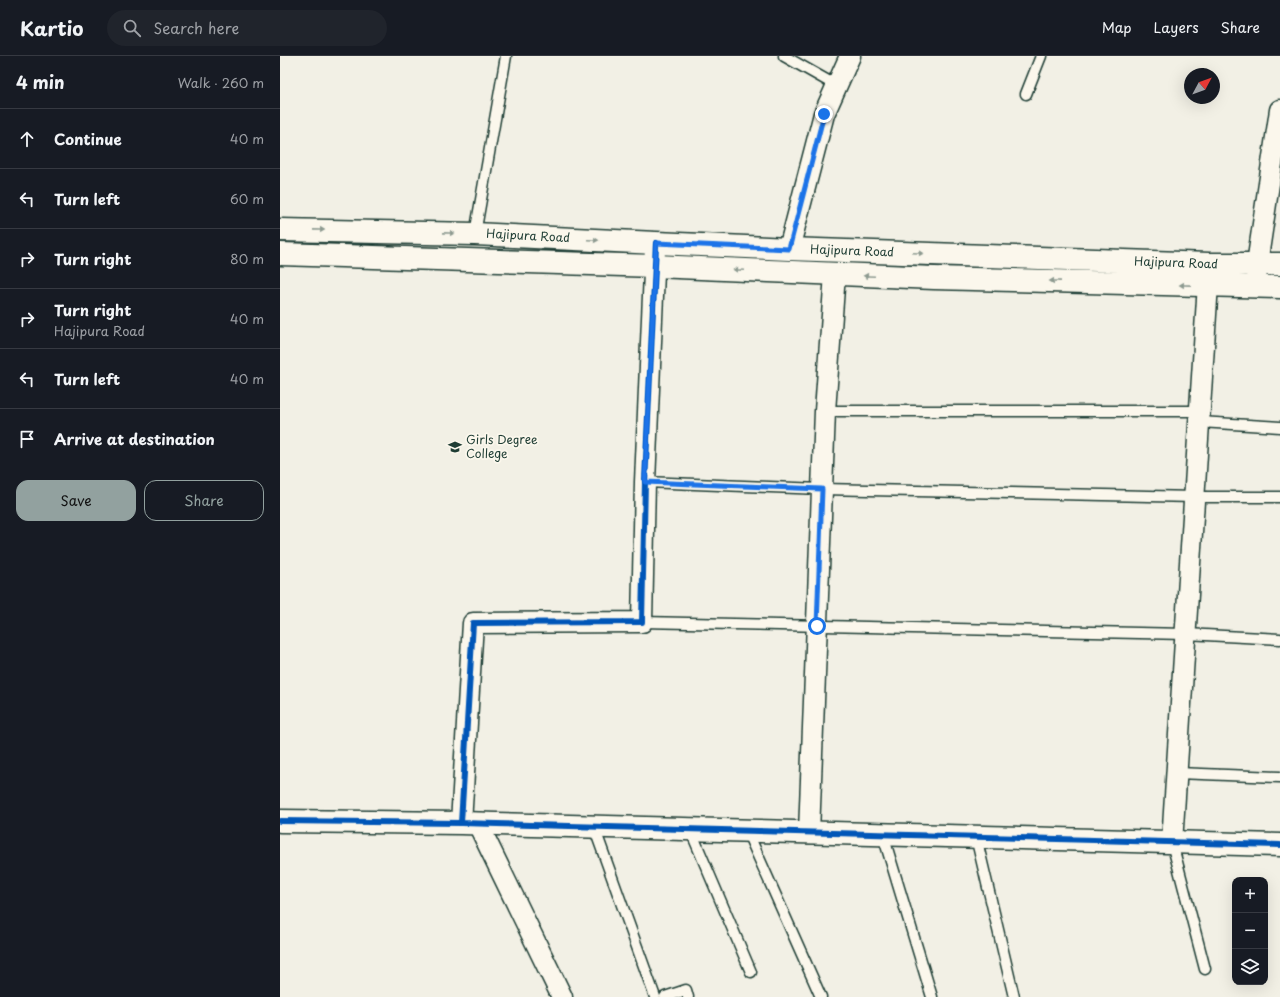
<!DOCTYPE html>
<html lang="en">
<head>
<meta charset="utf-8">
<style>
	body { margin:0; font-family:"Playpen Sans",sans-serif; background:#20242c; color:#f1f3f6 }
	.controls { position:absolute; right:12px; bottom:12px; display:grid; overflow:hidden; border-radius:8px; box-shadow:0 4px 16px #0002 }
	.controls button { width:36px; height:36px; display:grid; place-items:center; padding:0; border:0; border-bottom:1px solid #363941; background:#171b24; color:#f1f3f6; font:20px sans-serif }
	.compass { position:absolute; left:904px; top:12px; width:36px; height:36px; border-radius:50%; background:#171b24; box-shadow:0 4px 16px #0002; rotate:49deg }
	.stop { position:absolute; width:12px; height:12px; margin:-9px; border:3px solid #1a73e8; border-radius:50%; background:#fff }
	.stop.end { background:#1a73e8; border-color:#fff; box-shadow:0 1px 4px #0008 }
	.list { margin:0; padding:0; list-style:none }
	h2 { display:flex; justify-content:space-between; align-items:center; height:52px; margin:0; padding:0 16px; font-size:17px }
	h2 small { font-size:13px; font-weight:400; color:#9ea1a6 }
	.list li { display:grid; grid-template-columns:26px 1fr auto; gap:12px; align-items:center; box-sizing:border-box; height:60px; padding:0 16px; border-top:1px solid #363941 }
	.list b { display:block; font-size:15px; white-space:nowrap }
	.list p { margin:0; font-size:13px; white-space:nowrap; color:#9ea1a6 }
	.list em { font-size:13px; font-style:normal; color:#9ea1a6 }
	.actions { display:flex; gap:8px; padding:12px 16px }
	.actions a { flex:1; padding:9px 0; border:1px solid #92a19f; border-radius:12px; text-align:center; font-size:14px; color:#92a19f }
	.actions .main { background:#92a19f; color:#111 }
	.icon { flex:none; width:22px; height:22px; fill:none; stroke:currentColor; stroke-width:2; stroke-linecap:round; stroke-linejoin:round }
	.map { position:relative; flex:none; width:1000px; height:941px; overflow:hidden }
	header { display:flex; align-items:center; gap:24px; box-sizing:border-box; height:56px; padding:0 20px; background:#171b24; border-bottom:1px solid #363941 }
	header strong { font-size:19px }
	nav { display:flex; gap:22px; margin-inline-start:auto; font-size:14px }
	.search { width:280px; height:36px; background:#20242c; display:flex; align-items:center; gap:10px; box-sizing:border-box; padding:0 14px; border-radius:22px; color:#9ea1a6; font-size:15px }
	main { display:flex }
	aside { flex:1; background:#171b24 }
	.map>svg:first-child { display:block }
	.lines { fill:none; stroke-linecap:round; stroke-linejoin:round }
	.lane-casing { stroke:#1f3d34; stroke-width:13 }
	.street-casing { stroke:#1f3d34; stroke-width:23 }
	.secondary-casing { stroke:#1f3d34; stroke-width:25 }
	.primary-casing { stroke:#1f3d34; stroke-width:25 }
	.lane { stroke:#fbf7ec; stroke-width:10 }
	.street { stroke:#fbf7ec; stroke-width:20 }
	.secondary { stroke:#fbf7ec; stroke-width:22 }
	.primary { stroke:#fbf7ec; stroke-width:22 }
	.cycleway-casing { stroke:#fbf7ec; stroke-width:8 }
	.cycleway { stroke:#0057b8; stroke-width:6 }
	.oneway { fill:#8d9a90 }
	.route { stroke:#1a73e8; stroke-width:5 }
	.labels { text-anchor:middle; stroke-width:3.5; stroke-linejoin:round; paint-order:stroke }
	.street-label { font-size:12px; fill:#1f3d34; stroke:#fbf7ec }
	.poi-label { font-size:12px; fill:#1f3d34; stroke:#fbf7ec; text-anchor:start }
</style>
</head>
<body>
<header>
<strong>Kartio</strong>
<div class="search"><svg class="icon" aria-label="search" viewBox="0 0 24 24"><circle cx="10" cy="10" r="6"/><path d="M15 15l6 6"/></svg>Search here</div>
<nav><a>Map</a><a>Layers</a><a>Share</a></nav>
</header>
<main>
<aside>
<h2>4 min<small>Walk · 260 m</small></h2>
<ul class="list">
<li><svg class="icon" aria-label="ahead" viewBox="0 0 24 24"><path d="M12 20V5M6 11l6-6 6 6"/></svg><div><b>Continue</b></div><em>40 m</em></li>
<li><svg class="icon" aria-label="left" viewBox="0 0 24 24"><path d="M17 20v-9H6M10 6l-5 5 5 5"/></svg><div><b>Turn left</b></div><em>60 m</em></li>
<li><svg class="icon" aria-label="right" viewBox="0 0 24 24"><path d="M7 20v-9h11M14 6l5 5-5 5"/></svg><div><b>Turn right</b></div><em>80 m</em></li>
<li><svg class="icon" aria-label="right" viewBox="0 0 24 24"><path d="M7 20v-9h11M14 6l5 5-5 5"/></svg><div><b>Turn right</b><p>Hajipura Road</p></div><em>40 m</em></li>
<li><svg class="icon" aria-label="left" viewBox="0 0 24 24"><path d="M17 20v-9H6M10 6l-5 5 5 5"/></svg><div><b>Turn left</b></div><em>40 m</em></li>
<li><svg class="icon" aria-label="arrive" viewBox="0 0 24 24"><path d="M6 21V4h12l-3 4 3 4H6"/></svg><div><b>Arrive at destination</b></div></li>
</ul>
<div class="actions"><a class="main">Save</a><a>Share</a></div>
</aside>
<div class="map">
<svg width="1000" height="941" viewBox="0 0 1000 941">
	<rect width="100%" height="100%" fill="#f2f0e5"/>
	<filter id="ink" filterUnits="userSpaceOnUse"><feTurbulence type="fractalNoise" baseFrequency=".025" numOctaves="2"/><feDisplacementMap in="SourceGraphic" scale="8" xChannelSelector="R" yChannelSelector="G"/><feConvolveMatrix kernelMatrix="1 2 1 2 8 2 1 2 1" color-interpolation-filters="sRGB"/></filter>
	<g filter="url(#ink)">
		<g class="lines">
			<g class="lane-casing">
				<path id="lane" d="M504 0 557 30
					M746 38 761 0
					M195 178 226 0
					M545 355H920
					M920 366 1000 371
					M365 426 542 433 915 441H1000
					M362 566 906 578 1000 583
					M897 717 1000 721
					M314 771 375 941
					M410 773 471 916
					M467 775 541 941
					M603 779 652 941
					M696 781 734 941
					M892 787 925 913
					M385 941 406 934 408 941"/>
			</g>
			<g class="street-casing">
				<path id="street" d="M509 193 544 58 570 0
					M976 225 977 208 1000 54
					M181 767 193 567 362 566 365 426 375 193
					M198 768 282 941
					M529 777 545 355 555 218
					M892 787 929 212"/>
			</g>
			<g class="secondary-casing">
				<path id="secondary" d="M0 765 181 767 1000 789"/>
			</g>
			<g class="primary-casing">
				<path id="primary" d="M0 174 195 178 376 187 509 193 929 208H1000
					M0 198 375 210 654 222 1000 231"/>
			</g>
			<use href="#lane" class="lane"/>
			<use href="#street" class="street"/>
			<use href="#secondary" class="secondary"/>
			<use href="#primary" class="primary"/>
			<g class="cycleway-casing">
				<path id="cycleway" d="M0 765 181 767 1000 789
					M181 767 193 567 362 566 365 426 376 187"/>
			</g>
			<use href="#cycleway" class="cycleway"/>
		</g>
		<defs><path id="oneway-solid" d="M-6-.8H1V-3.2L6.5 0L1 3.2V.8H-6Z"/></defs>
		<g class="oneway">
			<use href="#oneway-solid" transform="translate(39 174) rotate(1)"/>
			<use href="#oneway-solid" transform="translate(169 177) rotate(1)"/>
			<use href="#oneway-solid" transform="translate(313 184) rotate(3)"/>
			<use href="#oneway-solid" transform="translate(638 197) rotate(2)"/>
			<use href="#oneway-solid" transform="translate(459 214) rotate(-177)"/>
			<use href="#oneway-solid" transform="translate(589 220) rotate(-177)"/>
			<use href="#oneway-solid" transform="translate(775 225) rotate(-179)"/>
			<use href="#oneway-solid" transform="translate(905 229) rotate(-179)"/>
		</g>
	</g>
	<g class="lines" filter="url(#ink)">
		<path class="route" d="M537 570 542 433 365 426 376 187 509 193 544 58"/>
	</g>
	<defs>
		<g id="university-bare" transform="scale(1.08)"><path d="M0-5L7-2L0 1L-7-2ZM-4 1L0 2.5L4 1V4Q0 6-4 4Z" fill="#1f3d34" stroke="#fbf7ec" stroke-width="2.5" paint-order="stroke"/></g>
	</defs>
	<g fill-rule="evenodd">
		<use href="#university-bare" x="175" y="391"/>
	</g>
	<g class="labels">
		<g class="street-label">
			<text transform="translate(248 180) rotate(3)" y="4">Hajipura Road</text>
			<text transform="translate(572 195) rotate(2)" y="4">Hajipura Road</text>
			<text transform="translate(896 207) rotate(2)" y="4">Hajipura Road</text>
		</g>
		<g class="poi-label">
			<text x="186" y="388">Girls Degree<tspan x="186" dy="14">College</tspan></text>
		</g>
	</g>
</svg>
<div class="controls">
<button>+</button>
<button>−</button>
<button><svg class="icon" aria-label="layers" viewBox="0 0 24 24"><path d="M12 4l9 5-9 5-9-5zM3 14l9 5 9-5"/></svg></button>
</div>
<svg class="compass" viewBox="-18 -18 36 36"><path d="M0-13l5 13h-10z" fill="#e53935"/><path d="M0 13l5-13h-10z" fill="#9ea1a6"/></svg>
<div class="stop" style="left:537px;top:570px"></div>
<div class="stop end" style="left:544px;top:58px"></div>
</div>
</main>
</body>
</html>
